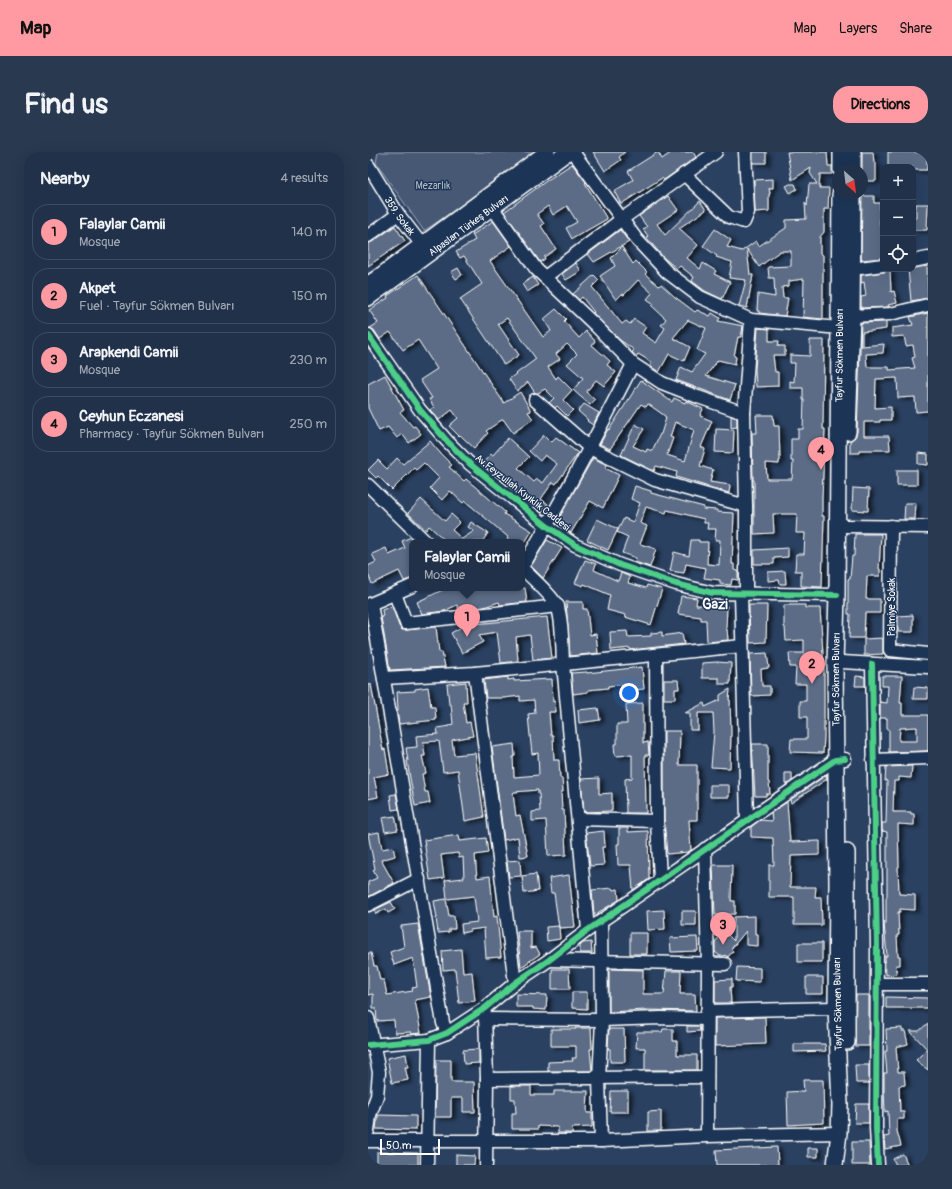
<!DOCTYPE html>
<html lang="en">
<head>
<meta charset="utf-8">
<style>
	body { margin:0; font-family:Pangolin,sans-serif; background:#283950; color:#f1f3f6 }
	.controls { position:absolute; right:12px; top:12px; display:grid; overflow:hidden; border-radius:8px; box-shadow:0 4px 16px #0002 }
	.controls button { width:36px; height:36px; display:grid; place-items:center; padding:0; border:0; border-bottom:1px solid #3d4c61; background:#203149; color:#f1f3f6; font:20px sans-serif }
	.compass { position:absolute; left:464px; top:12px; width:36px; height:36px; border-radius:50%; background:#203149; box-shadow:0 4px 16px #0002; rotate:152deg }
	.scale { position:absolute; left:12px; bottom:10px; width:60px; box-sizing:border-box; padding-left:4px; border:2px solid #fff; border-top:0; font-size:11px; line-height:14px; white-space:nowrap; color:#fff; -webkit-text-stroke:3px #1d3557; paint-order:stroke }
	.you { position:absolute; left:261px; top:541px; width:14px; height:14px; margin:-10px; border:3px solid #fff; border-radius:50%; background:#1a73e8; box-shadow:0 0 0 6px #1a73e833 }
	.badge { display:grid; place-items:center; width:26px; height:26px; border-radius:50%; background:#ff9aa2; color:#111; font-size:13px; font-weight:700 }
	.pin { position:absolute; translate:-50% -33px; filter:drop-shadow(0 1px 2px #0008) }
	.pin::after { content:''; position:absolute; top:21px; width:14px; height:12px; background:inherit; clip-path:polygon(0 0,100% 0,50% 100%) }
	.popup { position:absolute; left:41px; top:387px; width:116px; height:52px; box-sizing:border-box; display:grid; place-content:center; border-radius:8px; background:#203149; filter:drop-shadow(0 1px 3px #0005); font-size:13px; white-space:nowrap; color:#a2a9b4 }
	.popup b { font-size:15px; color:#f1f3f6 }
	.popup::after { content:''; position:absolute; left:50%; top:100%; margin-left:-8px; border:8px solid transparent; border-top-color:#203149 }
	.list { margin:0; padding:0; list-style:none }
	h2 { display:flex; justify-content:space-between; align-items:center; height:52px; margin:0; padding:0 16px; font-size:17px }
	h2 small { font-size:13px; font-weight:400; color:#a2a9b4 }
	.list li { display:grid; grid-template-columns:26px 1fr auto; gap:12px; align-items:center; box-sizing:border-box; height:56px; margin:0 8px 8px; padding:0 8px; border:1px solid #3d4c61; border-radius:16px }
	.list b { display:block; font-size:15px; white-space:nowrap }
	.list p { margin:0; font-size:13px; white-space:nowrap; color:#a2a9b4 }
	.list em { font-size:13px; font-style:normal; color:#a2a9b4 }
	.icon { flex:none; width:22px; height:22px; fill:none; stroke:currentColor; stroke-width:2; stroke-linecap:round; stroke-linejoin:round }
	.map { position:relative; flex:none; width:560px; height:1013px; overflow:hidden; border-radius:16px }
	header { display:flex; align-items:center; gap:24px; box-sizing:border-box; height:56px; padding:0 20px; background:#ff9aa2; color:#111 }
	header strong { font-size:19px }
	nav { display:flex; gap:22px; margin-inline-start:auto; font-size:14px }
	.intro { display:flex; align-items:center; justify-content:space-between; box-sizing:border-box; height:96px; padding:0 24px }
	h1 { margin:0; font-size:28px }
	.button { padding:10px 18px; border-radius:16px; background:#ff9aa2; color:#111; font-size:14px; font-weight:700 }
	main { display:flex; gap:24px; padding:0 24px }
	aside { flex:1; background:#203149; border-radius:16px; box-shadow:0 4px 16px #0002 }
	.map>svg:first-child { display:block }
	.green { fill:#465975; stroke:#a2acba }
	.building { fill:#5b6c86; stroke:#fff; fill-rule:evenodd; filter:url(#shadow) }
	.lines { fill:none; stroke-linecap:round; stroke-linejoin:round }
	.minor-casing { stroke:#fff; stroke-width:15 }
	.major-casing { stroke:#fff; stroke-width:18 }
	.minor { stroke:#1d3557; stroke-width:12 }
	.major { stroke:#1d3557; stroke-width:15 }
	.cycleway-casing { stroke:#1d3557; stroke-width:8 }
	.cycleway { stroke:#4dcf88; stroke-width:6 }
	.labels { text-anchor:middle; stroke-width:3; stroke-linejoin:round; paint-order:stroke }
	.park-label { font-size:10px; fill:#b5bdc8; stroke:#1d3557 }
	.street-label { font-size:10px; fill:#fff; stroke:#1d3557 }
	.district-label { font-size:14px; font-weight:bold; fill:#fff; stroke:#1d3557 }
</style>
</head>
<body>
<header>
<strong>Map</strong>
<nav><a>Map</a><a>Layers</a><a>Share</a></nav>
</header>
<div class="intro"><h1>Find us</h1><a class="button">Directions</a></div>
<main>
<aside>
<h2>Nearby<small>4 results</small></h2>
<ul class="list">
<li><span class="badge">1</span><div><b>Falaylar Camii</b><p>Mosque</p></div><em>140 m</em></li>
<li><span class="badge">2</span><div><b>Akpet</b><p>Fuel · Tayfur Sökmen Bulvarı</p></div><em>150 m</em></li>
<li><span class="badge">3</span><div><b>Arapkendi Camii</b><p>Mosque</p></div><em>230 m</em></li>
<li><span class="badge">4</span><div><b>Ceyhun Eczanesi</b><p>Pharmacy · Tayfur Sökmen Bulvarı</p></div><em>250 m</em></li>
</ul>
</aside>
<div class="map">
<svg width="560" height="1013" viewBox="0 0 560 1013">
	<defs>
		<filter id="shadow"><feDropShadow dx="4" dy="2" stdDeviation="2" flood-color="#0009"/></filter>
	</defs>
	<rect width="100%" height="100%" fill="#2a4161"/>
	<filter id="ink" filterUnits="userSpaceOnUse"><feTurbulence type="fractalNoise" baseFrequency=".025" numOctaves="2"/><feDisplacementMap in="SourceGraphic" scale="8" xChannelSelector="R" yChannelSelector="G"/><feConvolveMatrix kernelMatrix="1 2 1 2 8 2 1 2 1" color-interpolation-filters="sRGB"/></filter>
	<g filter="url(#ink)">
		<path class="green" d="M10 0H171L56 79 8 11Z"/>
		<path class="building" d="M225 0H257L251 5 253 8 237 19Z
			M290 0 294 7 304 0H325L328 5 296 28 294 26 253 52 246 39 265 28 260 19Z
			M385 0H398V11H385Z
			M419 0H459L460 14H464V22H452L451 36H461L460 57H456V80L452 85V101L455 103V167L435 165 436 127 421 129V134L414 135 415 146H420L417 164 391 161V159H389L390 142 407 145 406 126H401L400 115 423 114V99H412L391 115 379 97 382 123H385L379 156 371 154 378 128 361 126 364 110 348 105 349 104 335 94 347 77 363 88 359 95 374 99 388 89 391 94 418 76V68L438 67 437 51 439 54 441 32H449L442 21 443 16 424 28Z
			M494 0H505L506 11H508V29H494Z
			M520 0H559V18H545V15H520Z
			M204 12 218 30 217 31 239 67 204 87 198 76 209 70 199 54 185 63 180 54 169 62 176 72 173 74 188 97 176 105 177 107 172 110 136 60 181 27Z
			M405 27V36H401L402 42H401V59L387 60 386 28Z
			M422 32H427L429 37 422 41 418 34Z
			M300 44 310 58 289 72 297 83 332 49 338 58 311 76 330 93 319 106 332 117 335 111 348 119 346 122 362 130 354 147 337 139 324 129 326 125 312 114 309 117 296 106 278 85 280 84 275 77 279 75 271 64Z
			M494 44H506V51H512V73H515V106L493 108Z
			M548 52H560L559 78H545V66H548Z
			M125 69 143 94 122 109 175 185 183 179 176 167 188 157 198 167 196 169 211 186 218 179 227 189 224 193 242 209 239 213 248 220 236 234 228 228 218 240 227 248 222 253 205 238 215 226 199 212 209 202 199 192 188 202 192 207 180 215 188 227 190 224 204 238 195 248 205 258 199 264 189 254 187 256 181 251 186 246 177 237 170 241H167L160 230 149 239 141 227 168 207 139 166 130 172 151 203 136 213 92 147 114 132 96 104 92 106 88 100 107 88 104 83Z
			M27 74 37 89 0 114V91L4 90Z
			M252 78 261 90 226 110 220 102Z
			M254 95 265 112 268 109 279 120 277 122 291 134 293 132 307 145 327 160 329 158 342 164 344 161 352 166 350 169 375 174 373 185H370L366 204 368 205 367 212 350 208 338 224 367 233 362 248 308 228 313 215 324 220 337 202 329 198 338 176 320 168 305 186 322 195 316 209 301 202 291 220 282 214 284 212 277 206 270 202 268 205 264 200 266 198 252 188 225 161 226 160 214 145 211 148 205 142 226 123 231 128 224 135 254 172 258 169 262 172 266 167 278 175 274 181 288 191 297 176 293 173 298 167 284 154 286 152 279 147 284 141 270 128 256 143 254 142 248 148 232 124 247 114 243 106Z
			M208 111 213 119 198 128 194 122Z
			M559 114 560 146 543 149 540 117Z
			M90 116 94 123 88 127 83 120Z
			M522 117 523 140 526 139 529 151 520 153 521 155 493 156V145L498 144 496 130 493 131V123L516 120Z
			M50 123 136 251 152 240 163 259 160 260 165 267 145 281 135 267 118 279 120 281 106 296 92 283 91 284 81 274 90 266 84 258 71 268 68 264 62 258 66 255 61 247 64 246 52 228 69 217 50 188 35 198 22 180 12 187 6 178 2 176 10 171 1 158 20 146 19 144Z
			M165 125 170 133 159 140 154 132Z
			M560 161V259L548 260 547 245 530 246 529 226 508 227 507 256 523 255V268H512V270H496V284H521L522 298H491V301H482V289L487 285 489 280 493 171 518 170V177L494 180V194L516 192 515 201 498 202 499 215H521V218L547 216 544 206 547 205 545 193 538 194 536 184 524 185V176L545 173 542 165Z
			M390 176 401 177V189H411L410 194H417V203H405L407 220H410V234L388 235 387 217Z
			M442 188H456L455 277H457L454 345V364H456L454 435 433 434V419H427L428 402H436L437 381H428L429 362H405L406 381 386 382V328H385L384 281H389L388 263H405L406 274H411L412 309H411V312L398 311 399 327H424L425 309H423V287H430V277H435L436 248H435V236H422V229L426 230 427 211H422V203L442 204Z
			M17 223 36 258 32 260 45 275 47 274 53 282 41 291 34 282 29 286 20 275 11 279 0 256V232Z
			M273 228 304 250 306 246 317 251 318 249 335 257 332 264 344 269 333 295 337 297 332 314 345 318 342 330 362 333 361 341 308 325 309 320 288 314 286 319 253 303 267 272 276 277 265 294 278 300 279 297 284 299 292 282H293L298 266 297 265V264L280 252 278 255 273 252 242 297 232 292 240 277 241 278ZM307 270 326 278 317 309 299 303 305 286 302 285Z
			M216 252 231 261 225 273 219 269 220 268 210 259Z
			M363 264 369 266V275L363 276Z
			M348 277 366 278 365 301 347 300Z
			M176 283 183 290 188 285 210 301 188 332 185 330 173 347 180 352 174 360 114 312 123 302 125 303 140 286 161 305 150 316 166 330 169 327 175 331 189 312 177 303 172 309 161 299Z
			M62 289 73 302 84 313 81 315 96 329 98 327 137 360 136 362 164 379 157 390H143L139 387 140 385 97 349 95 351 82 339 74 348 62 336 71 326 56 311 48 318 46 316 24 338 10 324 8 326 0 318 10 308 19 317 29 306 35 312Z
			M550 301 560 302V313L550 312Z
			M225 306 239 313 237 316 251 323 235 356 222 349 203 381 188 371Z
			M529 318H549V333H529Z
			M267 334 283 339V341L336 355 335 357 349 358V360L366 361 364 412H366V418L370 419V428L364 427 363 433 352 432V428L336 426 338 416 318 412 316 421 302 419 306 400 321 404 323 388H331V390H340L339 412 351 413 352 388H347L348 377H339L340 371H336V367L316 362 299 358 298 361 278 355 272 371 279 374 272 392 288 397 282 415 267 410 268 406 254 401 260 385 249 380 256 366 265 370 272 351 263 347Z
			M485 336 501 337 500 359 484 358Z
			M53 347 77 369 83 362 92 370 84 378 94 387 106 379 100 375 103 370 120 381 114 390H79L61 374 58 378 40 361Z
			M537 351H548L547 367H536Z
			M229 367 250 377 240 398 219 388Z
			M487 382H513L511 417H512V424H499L498 447H512V461H497L496 486H481L482 462H480V427H482L484 404H486Z
			M43 385 44 387V426L36 429 31 419 4 432 0 422V414L8 410 4 402 18 396 21 403 37 396 34 389Z
			M179 388 194 396 175 426 163 414Z
			M420 396V405L406 406V412H386V398Z
			M217 408 228 412 226 418 250 429 253 421 262 425 260 431 278 436 279 433 294 437 283 473 257 465 258 463 239 458 242 443 216 432 215 434 207 431Z
			M417 419 418 432H412L411 428 400 429V420Z
			M79 436H157L159 450 132 453 131 450 116 455 91 458 89 453 76 459 54 462 49 450Z
			M313 444 329 446 328 453 359 454 358 477H359L360 488 339 490 338 468H333V465L310 462Z
			M198 450H215V457H219L222 483 228 482 230 501 202 504Z
			M381 453H399L398 490 382 491Z
			M416 453H437V456H452L456 517V585L455 601 422 600 423 587H439V565H432V549H438V532H427L428 515H422L421 501H436V488L418 489 417 475H416Z
			M24 454 31 474 34 478H39L68 475 71 500H74L77 515 22 518 13 465 15 464 14 458Z
			M545 463V480H530V464Z
			M179 465 184 506 165 508 162 483 148 485 150 509 133 511 129 480 111 483 115 490 94 501 83 481 97 473Z
			M259 479 260 485 283 484V481L294 480V484L314 481 316 492 263 498 262 496 243 498 242 480Z
			M515 486V502L496 503V487Z
			M399 501 401 516 393 517 394 534H402V543L383 544 382 502Z
			M349 510 363 511 362 532H351V526H334V511Z
			M274 515 276 537 258 539V532L240 534V536L220 538V540L205 542 203 521 219 520V521Z
			M488 524 497 525V534H487Z
			M514 524H534L532 551H534V563H560V599L521 600V577H519V566H512V550L519 551 520 534H514ZM549 575V589H531L532 576Z
			M140 525V528L146 527V529L184 527 185 550 187 549 188 560H181L183 584 185 583 186 608H191L192 626H194L195 640H193L194 658H196L198 703 180 704 178 668 164 669V660L172 659 171 642H170V638L146 640 145 642 148 664 152 663 160 704 152 705 150 685 136 688 124 595 146 592 147 604 145 605 146 625 171 623 170 601 164 602 161 574 160 562 167 561 166 548 152 549V544L136 546H118L116 528Z
			M296 528H310L311 537H307V547H296Z
			M98 530 99 550H95L98 571 102 570 105 584 84 588 86 603 107 601 116 665 97 669 90 618 75 620 71 589 55 590 57 604H54L58 621 54 622 57 640H60L62 651 47 654 39 609H40L38 596 49 595 48 584 70 582 69 576 82 574V573L85 572 83 552H81L79 532Z
			M3 532 15 598 17 597 21 622 6 625 10 645 0 647V533Z
			M60 535 63 555H67L68 568 31 572 29 559 30 558 29 540 47 539V537Z
			M546 535 560 536V547H545Z
			M362 537 361 548H362L363 580 362 616 343 615 346 580 345 561H330V578H322V561H317L336 551 337 555 352 548V543Z
			M275 551V591L280 590 281 603H277L278 661H258L257 627 264 626V603L247 604 246 592H249V572H259L258 552Z
			M230 556 232 568 211 571 210 558Z
			M296 579H312L311 613H329V668H321L323 698 320 700 299 702 296 668Z
			M384 592H400V630H401L402 642H398V644H387Z
			M544 614 543 626 531 625V629H526L525 660H543V662H546V673L530 672 531 715H530L531 742 547 743V758L532 757V760H530L531 783H529L530 804H532V813H528L529 822 518 823 517 804H519L516 771H518V745H519V680L514 679V671H518L519 629H517L518 615Z
			M417 621H424V629L420 632H417Z
			M458 623 459 627 423 651 422 648Z
			M231 626V642L244 641V659L216 660 213 627Z
			M342 633H361V645H342Z
			M28 642 31 657 24 658 22 643Z
			M419 650 422 690 452 689V703L423 704 422 735H448L447 745H453L454 773H426V745H401V713H406L405 686 383 685V675L392 668 404 669 403 661Z
			M27 664 30 678 17 680 14 666Z
			M251 676H260V680L280 679 281 727 265 738 263 713H250L249 692H251Z
			M236 679 237 695H234L236 713 222 714 218 681Z
			M11 680 14 697 25 695 27 704 13 708 26 731 0 745V730L9 726 5 718 7 717 0 682Z
			M91 683 92 689 118 686 120 701 107 703 109 726 122 724 126 765 129 764 133 805 118 806 116 776 102 778V779L94 781 93 772 109 770 106 744 79 747 77 728 96 726 95 705 91 706 90 701 73 703 76 726 62 728 56 688Z
			M152 708 153 724 141 725 139 709Z
			M345 713H364L363 749H367V762L347 763Z
			M168 722 170 739 156 741 154 724Z
			M201 723 207 775 191 776 186 741H183L181 726Z
			M244 736 245 738 250 737 251 748 226 763 224 738Z
			M78 747 81 764H86L87 777H81V780L70 781 68 766H69L66 749Z
			M23 750 27 757 20 761 18 757 8 762 6 758Z
			M296 758 297 777 280 778 279 759Z
			M314 759H328V773H314Z
			M387 764V782H390V794L378 793V779L363 797 365 799 360 805 357 803 356 804H352L347 800V790L352 784 360 783 366 789V765Z
			M50 772 63 845 47 848 53 881 43 882V880L27 881 26 868 9 869 8 856H5V842L0 843V801H3L6 814H9L12 828H16L19 843 45 839 44 836 49 835 45 806 26 813 22 800 36 795 33 774Z
			M191 774 192 787 179 789 178 775Z
			M149 779H163V796L168 795 172 802 153 815Z
			M262 781H279V802H262Z
			M329 785 330 799 303 800 302 786Z
			M223 790 224 801H212V794L215 791Z
			M430 791H454V810H430Z
			M93 797 95 821 104 820 107 849 91 851 87 817 75 818 74 799Z
			M369 815 392 816V830L368 829Z
			M184 817H201L202 837H184Z
			M241 817 275 818V842H296L298 819H313L312 842H327L328 859 278 858 241 860Z
			M438 825H455V842H438Z
			M364 827V835H362L363 851H347V828Z
			M204 840H219V857L204 856Z
			M148 842 179 843 178 858 165 857V855H148Z
			M488 843H501V894H487Z
			M518 845 560 846V856H518Z
			M397 865 398 892 347 894V866Z
			M560 871V918L548 908 559 897 542 879H551Z
			M319 874H331L332 879 319 880Z
			M207 876H223L224 897H222L224 919H180V910L205 909 204 906H208V894H183V877H208Z
			M534 876V879H537L540 892 528 895 530 920H536L537 933 531 934 532 960H536V967H529V979L533 994 517 997 516 985 521 984 520 959 517 960 516 937V921H519L517 899H519L518 877Z
			M241 877H256L257 910H242V897H240Z
			M295 877H305V889H309V903H329V918H277V896H268L269 880H294Z
			M426 892H457L458 899 426 900Z
			M111 897V911L96 912 95 898Z
			M38 902 40 915H37L40 928 24 931 19 906Z
			M68 908H83V930H106L107 960H95V946H83V965H67Z
			M487 913H501V931H488Z
			M435 928H455L456 971 420 973 419 940 436 939Z
			M143 934H163V943H186V939H220L219 961H224V975L204 976 205 981H190V975L170 974V977H144V961H148L147 947H143Z
			M243 939H260V960H242Z
			M488 952H501V971H487Z
			M293 959V979H280V960Z
			M10 963 48 964V978L8 977 9 969H10Z
			M484 990H501L502 1013H484Z
			M409 995 410 1013H349L348 998Z
			M440 996H450V1005H440Z
			M9 1000 50 1001V1013H9Z
			M535 1002 540 1013H528L525 1007Z
			M88 1003 107 1004 106 1013H88Z"/>
		<g class="lines">
			<g class="minor-casing">
				<g id="minor">
					<path d="M205 0 269 88 299 120 332 145 383 168 471 176"/>
					<path id="s1" d="M0 13 30 62 54 93"/>
					<path d="M316 22 361 65 376 70 380 60 377 0"/>
					<path d="M124 55 168 117 227 173 265 212 294 231 330 245 376 261"/>
					<path d="M0 84 30 62"/>
					<path d="M545 109 560 106"/>
					<path d="M484 117 515 113"/>
					<path d="M177 125 254 67 348 0"/>
					<path d="M484 164 522 162 560 153"/>
					<path d="M0 183 52 258 79 289 102 312 179 374 207 393 252 413 308 432 345 441 469 443"/>
					<path d="M167 248 222 296 287 328 378 354"/>
					<path d="M0 333 58 390"/>
					<path d="M477 374 560 375"/>
					<path d="M523 374 522 498 560 502"/>
					<path d="M154 413 158 409C196 345 231 279 265 212"/>
					<path d="M154 416C162 424 187 446 190 456 195 473 194 494 195 512L220 778"/>
					<path d="M27 442 38 471 190 454"/>
					<path d="M373 442 379 668"/>
					<path d="M378 442V354L376 261 383 168"/>
					<path d="M3 452 75 871 79 881"/>
					<path d="M0 453 44 434"/>
					<path d="M288 503 289 669 292 728"/>
					<path d="M474 510 560 515"/>
					<path d="M504 512 509 794 508 976 510 1013"/>
					<path d="M107 521 147 831"/>
					<path d="M16 526 107 521 374 494"/>
					<path d="M505 608 560 606"/>
					<path d="M210 667 289 669"/>
					<path d="M337 697 340 813 339 984"/>
					<path d="M0 753 51 727"/>
					<path d="M233 770 234 868 231 927 233 989"/>
					<path d="M181 808 357 812"/>
					<path d="M509 832H560"/>
					<path d="M339 859 468 856"/>
					<path d="M117 861 119 927 118 1013"/>
					<path d="M0 866 11 920 9 944 2 963 0 979"/>
					<path d="M117 867 234 868 293 866 339 867"/>
					<path d="M0 893 61 888 79 881 117 856 147 831 181 808 220 778 467 608 477 607"/>
					<path d="M119 927 339 925"/>
					<path d="M0 989H233L339 984 471 981"/>
					<path d="M59 1013 61 888"/>
				</g>
			</g>
			<g class="major-casing">
				<g id="major">
					<path d="M473 18V0"/>
					<path d="M485 18V0"/>
					<path d="M0 132 8 127 179 0"/>
					<path id="s2" d="M0 146 200 0"/>
					<path d="M480 280 484 164 485 42"/>
					<path d="M479 700V890"/>
					<path id="s3" d="M467 1013 471 981 472 953 468 856 469 733 467 511 469 443 472 42"/>
				</g>
			</g>
			<use href="#minor" class="minor"/>
			<use href="#major" class="major"/>
			<g class="cycleway-casing">
				<path id="cycleway" d="M0 183 52 258 79 289 102 312 179 374 207 393 252 413 308 432 345 441 469 443
					M504 512 509 794 508 976 510 1013
					M0 893 61 888 79 881 117 856 147 831 181 808 220 778 467 608 477 607"/>
			</g>
			<use href="#cycleway" class="cycleway"/>
		</g>
	</g>
	<g class="labels">
		<g class="park-label">
			<text x="65" y="37">Mezarlık</text>
		</g>
		<g class="street-label">
			<text dy="4" stroke="none"><textPath href="#s1" startOffset="60">359. Sokak</textPath></text>
			<text dy="4" stroke="none"><textPath href="#s2" startOffset="124">Alpaslan Türkeş Bulvarı</textPath></text>
			<text dy="4" stroke="none"><textPath href="#s3" startOffset="810">Tayfur Sökmen Bulvarı</textPath></text>
			<text transform="translate(155 340) rotate(38)" y="4">Av.Feyzullah Kıyıklık Caddesi</text>
			<text transform="translate(523 455) rotate(-90)" y="4">Palmiye Sokak</text>
			<text dy="4" stroke="none"><textPath href="#s3" startOffset="486">Tayfur Sökmen Bulvarı</textPath></text>
			<text transform="translate(469 852) rotate(-91)" y="4">Tayfur Sökmen Bulvarı</text>
		</g>
		<g class="district-label">
			<text x="347" y="457">Gazi</text>
		</g>
	</g>
</svg>
<div class="controls">
<button>+</button>
<button>−</button>
<button><svg class="icon" aria-label="locate" viewBox="0 0 24 24"><circle cx="12" cy="12" r="6"/><path d="M12 2v4M12 18v4M2 12h4M18 12h4"/></svg></button>
</div>
<svg class="compass" viewBox="-18 -18 36 36"><path d="M0-13l5 13h-10z" fill="#e53935"/><path d="M0 13l5-13h-10z" fill="#a2a9b4"/></svg>
<div class="scale">50 m</div>
<div class="you"></div>
<div class="pin badge" style="left:99px;top:485px">1</div>
<div class="popup"><b>Falaylar Camii</b>Mosque</div>
<div class="pin badge" style="left:444px;top:532px">2</div>
<div class="pin badge" style="left:355px;top:793px">3</div>
<div class="pin badge" style="left:453px;top:318px">4</div>
</div>
</main>
</body>
</html>
